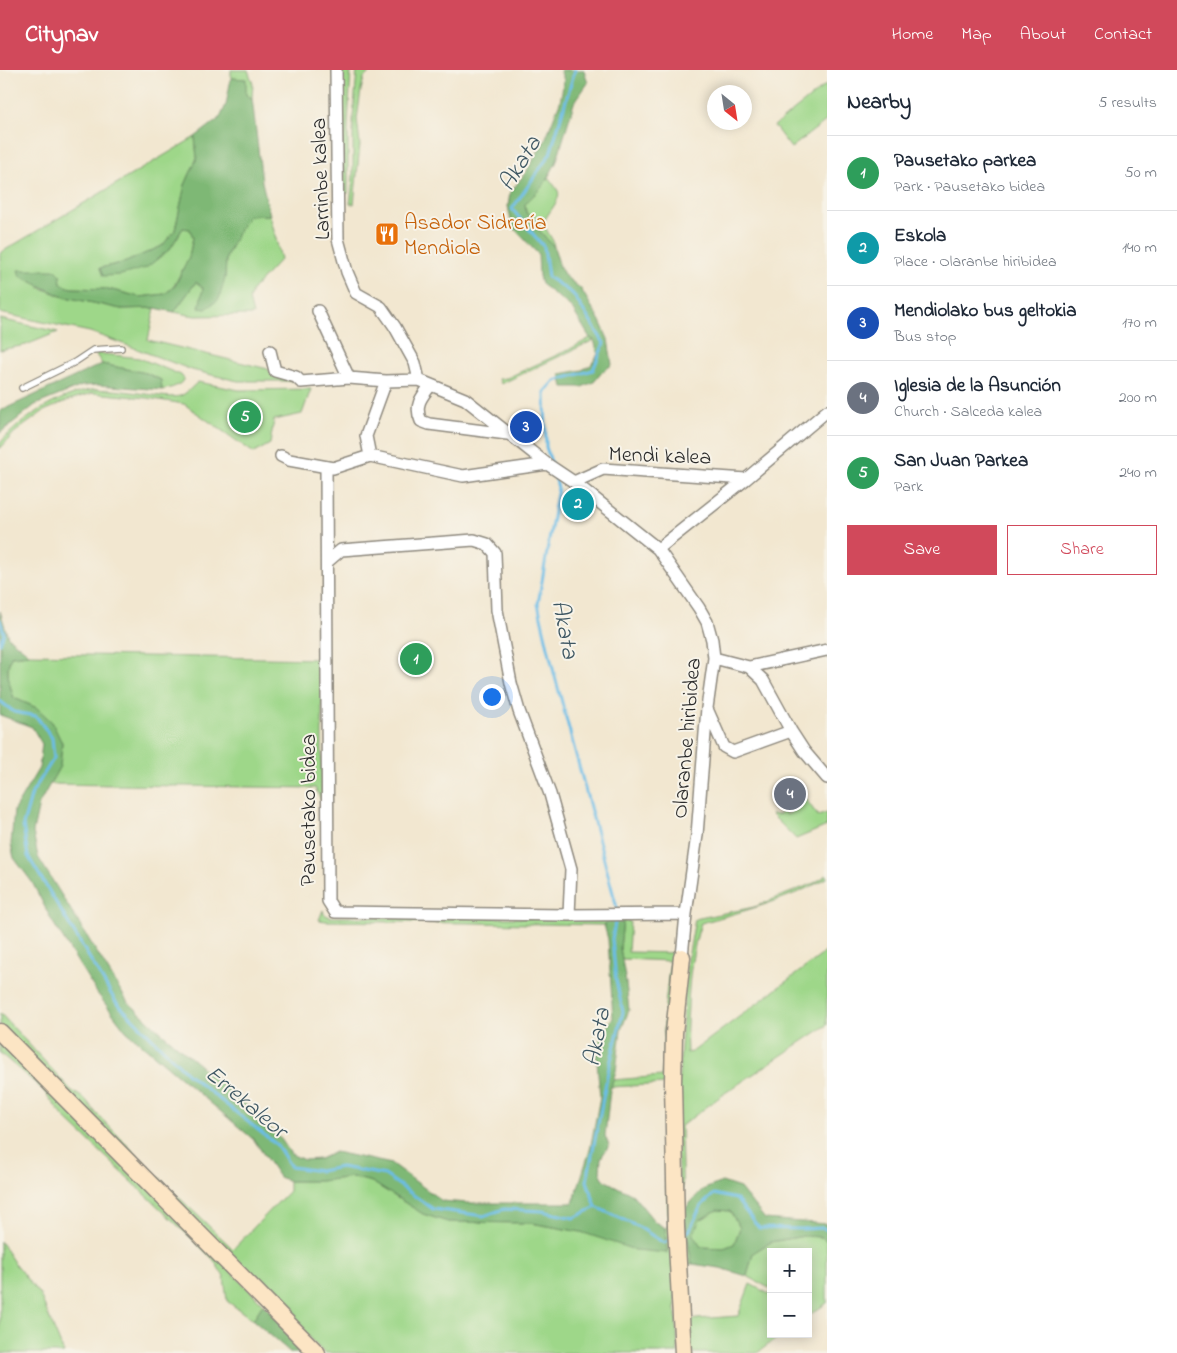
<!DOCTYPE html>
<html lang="en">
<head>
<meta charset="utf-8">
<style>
	body { margin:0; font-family:"Indie Flower",sans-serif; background:#f6f6f7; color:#1f2937 }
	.controls { position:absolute; right:15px; bottom:15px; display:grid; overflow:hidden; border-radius:0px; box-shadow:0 2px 12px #0003 }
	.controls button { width:45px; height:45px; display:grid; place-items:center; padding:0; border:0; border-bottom:1px solid #e0e1e3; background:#fff; color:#1f2937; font:25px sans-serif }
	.compass { position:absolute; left:707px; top:15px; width:45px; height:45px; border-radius:50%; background:#fff; box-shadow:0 2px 12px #0003; rotate:150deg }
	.you { position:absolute; left:491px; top:626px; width:18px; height:18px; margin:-12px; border:4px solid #fff; border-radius:50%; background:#1a73e8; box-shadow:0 0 0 8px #1a73e833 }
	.badge { display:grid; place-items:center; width:32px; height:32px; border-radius:50%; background:#d1495b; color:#fff; font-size:16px; font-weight:700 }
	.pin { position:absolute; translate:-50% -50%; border:2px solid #fff; box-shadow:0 1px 5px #0006 }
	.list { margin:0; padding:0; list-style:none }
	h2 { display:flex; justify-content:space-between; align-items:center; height:65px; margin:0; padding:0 20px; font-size:21px }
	h2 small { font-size:16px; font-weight:400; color:#747a83 }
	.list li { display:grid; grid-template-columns:32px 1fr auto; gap:15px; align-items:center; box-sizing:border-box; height:75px; padding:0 20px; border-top:1px solid #e0e1e3 }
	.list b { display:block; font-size:19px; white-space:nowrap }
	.list p { margin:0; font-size:16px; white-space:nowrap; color:#747a83 }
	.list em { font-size:16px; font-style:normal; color:#747a83 }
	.actions { display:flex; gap:10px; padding:15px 20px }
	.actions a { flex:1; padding:11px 0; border:1px solid #d1495b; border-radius:0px; text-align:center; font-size:18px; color:#d1495b }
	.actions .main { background:#d1495b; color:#fff }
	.map { position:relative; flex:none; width:827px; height:1283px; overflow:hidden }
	header { display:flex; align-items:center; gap:30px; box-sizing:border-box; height:70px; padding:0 25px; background:#d1495b; color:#fff }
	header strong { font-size:24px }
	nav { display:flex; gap:28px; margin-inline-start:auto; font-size:18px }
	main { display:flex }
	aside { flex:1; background:#fff }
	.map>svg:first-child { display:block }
	.green { fill:#9ed789; stroke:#64815a }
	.forest { fill:#7eb875; stroke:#547250; fill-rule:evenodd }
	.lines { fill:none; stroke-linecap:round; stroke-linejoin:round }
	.stream { stroke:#6bbde7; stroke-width:3 }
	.lane-casing { stroke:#8e897e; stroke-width:8 }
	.street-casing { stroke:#8e897e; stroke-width:14 }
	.secondary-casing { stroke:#8e897e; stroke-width:19 }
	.lane { stroke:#fff; stroke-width:5.5 }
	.street { stroke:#fff; stroke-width:11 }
	.secondary { stroke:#fce5c4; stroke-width:16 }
	.labels { text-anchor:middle; stroke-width:4; stroke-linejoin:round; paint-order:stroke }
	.street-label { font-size:22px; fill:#2b2b2b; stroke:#f7f3e8 }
	.food-label { font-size:22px; fill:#c56008; stroke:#f7f3e8; text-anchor:start }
	.water-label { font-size:24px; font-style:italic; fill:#3e5763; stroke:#f7f3e8 }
</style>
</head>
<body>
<header>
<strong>Citynav</strong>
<nav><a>Home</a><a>Map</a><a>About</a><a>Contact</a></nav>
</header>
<main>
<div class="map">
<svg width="827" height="1283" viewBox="0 0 827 1283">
	<rect width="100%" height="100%" fill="#f7f3e8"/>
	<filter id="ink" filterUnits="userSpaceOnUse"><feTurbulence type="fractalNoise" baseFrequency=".02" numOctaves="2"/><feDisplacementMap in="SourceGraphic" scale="10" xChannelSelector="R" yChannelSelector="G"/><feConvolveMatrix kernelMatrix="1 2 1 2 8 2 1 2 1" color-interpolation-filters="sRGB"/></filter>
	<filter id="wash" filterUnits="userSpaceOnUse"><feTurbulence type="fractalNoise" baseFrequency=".0096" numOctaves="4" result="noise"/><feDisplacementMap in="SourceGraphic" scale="20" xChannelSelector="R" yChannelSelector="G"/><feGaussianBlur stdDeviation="1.12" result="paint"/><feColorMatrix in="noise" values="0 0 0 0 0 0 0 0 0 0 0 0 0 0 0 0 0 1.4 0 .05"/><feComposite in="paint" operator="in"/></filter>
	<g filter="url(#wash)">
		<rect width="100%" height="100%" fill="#f2e7d0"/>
		<path class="green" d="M231 0H248L253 14 252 28 246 25 245 9 231 8Z
			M343 0H351L348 54V123L344 124 341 37Z
			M357 0H372L364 8 361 20 357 49 360 74 354 134H350L353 107V49Z
			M827 14V50L791 78 774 56Z
			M195 67 197 88 185 115 175 160 162 176 126 192 100 198 103 206 170 179 183 158 190 159 193 167 189 187 174 216 165 224 140 227 108 219 71 218 61 214 60 204 39 217 61 226 121 239 155 238 148 270 268 299 270 302 292 311H238L212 305 192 300 129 276 90 262 0 243V183Z
			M548 107C551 111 555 116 558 121 562 130 546 144 543 154L553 171 554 177 539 160 538 151 526 143 525 134 543 116Z
			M248 145H270L281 189 253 219 249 229 253 245 195 246 174 242 196 212 203 218 200 238 225 208 226 188 235 168Z
			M0 249 58 262 26 275 0 280Z
			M590 268 594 270 501 314 499 309 507 308 570 279Z
			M95 283 139 288 181 305 184 309C179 317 170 318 162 320L161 310 146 303 102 294Z
			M198 312 239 320 311 319 302 344 274 350 270 374 254 383 184 334 147 328 93 323 69 330 44 341 14 363 0 379V373C21 349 59 324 92 320 110 318 135 323 153 325 161 326 171 328 180 326 186 324 193 316 198 312Z
			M29 584 322 589V732L315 718 49 714 60 696 62 672 37 638 14 628C9 613 5 601 11 586Z
			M805 728 818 746 827 743V756L796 769 771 744 778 745 784 741 787 745 798 737 796 734Z
			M827 805V808C788 830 744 841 701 853 692 880 689 908 688 936 687 952 686 967 687 983L692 982 827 881V955L725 1023 681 1056 683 1141 692 1194 682 1195 676 1050 687 888 689 883 695 849 754 837 814 813Z
			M323 840 324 844 330 847 559 848 605 850 604 855 326 851 319 850Z
			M623 851H630L628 882 679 883 667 1014 611 1017 613 1010 662 1006 665 935 670 891 622 889 620 878Z
			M0 943 71 1020 86 1030 96 1043 169 1118 233 1179 289 1121V1111H320L352 1107 372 1112 423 1144 448 1152 531 1153 581 1162 667 1182 665 1158 669 1156 663 1067H668L678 1283H401L400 1282 399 1283H324L0 954Z
			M0 967 263 1234 253 1250 227 1231 224 1207 213 1189 64 1047 42 1019 0 983Z
			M717 1140 730 1141 740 1158 734 1174 724 1178 701 1177 692 1165 700 1150Z
			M804 1166 822 1167 827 1172V1233L808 1246V1182H771V1219L747 1206 753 1182 771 1172Z
			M0 1171 15 1194 40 1225 64 1283H0Z
			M750 1214 771 1225V1264H783L757 1283H687L685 1250 738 1246Z"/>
		<path class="forest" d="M560 0H584L588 13 574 33 556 93 543 116 525 134 526 143 538 151 539 160 554 177 560 197 565 206 581 219 600 251 608 269 612 295 603 301 594 312 582 317H563L560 304 582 300 591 295 598 284 594 270 590 268 571 237 541 214 539 206 538 184 512 156 508 136 510 123 526 102 545 70 560 32 564 10Z
			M231 8 246 9V25L252 28 262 112 270 145 248 146 235 168 226 188 225 208 219 229 206 239 199 238 203 218 196 212 174 242 155 238 121 239 61 226 20 206 18 200H56L60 204 61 214 71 218 108 219 140 227 165 224 175 216 189 187 193 168 190 159 183 158 170 179 146 198 121 205 103 206 100 198 126 192 162 176 175 160 185 115 197 88 195 67 220 48 226 35Z
			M102 294 146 303 161 310 162 320 98 315 82 316 35 335 0 363V341Z
			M0 541 8 567 29 584 11 586C5 601 9 613 14 628L37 638 52 652 62 673 60 696 39 734 33 762 38 787 127 931 162 963 242 1031 281 1069 291 1084 304 1090 320 1089 335 1082 392 1094 442 1131 467 1133H573L590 1080 600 1027 596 980 603 963 613 948 608 869 604 855 605 850 623 851 620 878 626 913 629 940 621 960 616 1001 610 1020 605 1066 609 1075 601 1088 600 1102 604 1110 633 1125 655 1152 665 1158 667 1183 635 1180 581 1162 531 1153 448 1152 423 1144 372 1112 352 1107 320 1111H289L279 1107 254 1070 126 961 97 923 52 851 32 812 14 788 11 774 14 740 39 698 42 674 32 657 0 645Z
			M722 1112 740 1118 765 1149 827 1154V1172L822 1167 804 1166 771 1172 753 1183 747 1206 720 1198 692 1194 683 1141 702 1120ZM717 1140 730 1141 740 1158 734 1174 724 1178 701 1177 693 1165 700 1150Z
			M263 1234 309 1280 300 1283H291L253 1250Z"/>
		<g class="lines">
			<path class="stream" d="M551 392 546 377 545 322 555 311 593 300 604 273 573 224 548 207 544 177 512 139 550 84 575 0
				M554 402 558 418 538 534 553 599 617 838V841
				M0 550 4 563 0 573
				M0 631 14 642 36 646 52 668 54 688 32 723 23 755 28 786 116 932 188 1004 277 1075 291 1097 320 1101 341 1097 385 1105 433 1139 484 1146 504 1139 542 1141 574 1148 596 1137 639 1157 664 1173 672 1169
				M596 1137 587 1111 608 1002 623 942 616 910 612 869 616 847
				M682 1164 689 1161 701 1136 714 1124 736 1129 759 1158 802 1159 823 1158 827 1160"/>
		</g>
	</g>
	<g filter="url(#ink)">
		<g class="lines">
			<g class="lane-casing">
				<path id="lane" d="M22 318 75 292 93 280 121 278"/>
			</g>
			<g class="street-casing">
				<path id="street" d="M336 0 338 169 347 202 356 223 381 237 395 257 415 293 419 310
					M318 241 349 308
					M270 281 275 301 296 307 301 312 349 308 386 311 419 310 465 329 547 394 574 412 658 479 699 538 707 552 712 570 714 588 707 638 697 765 686 844 682 887
					M431 315C421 327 414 336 421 351L429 354 507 364
					M281 386 289 390 333 398 370 386 463 406 547 394
					M370 386 366 366 386 311
					M326 397 328 831 335 842 569 845 686 844
					M574 412 603 399 746 409
					M658 479 746 409 827 341
					M327 492 341 480 474 470 487 474 495 483 497 540 511 613 519 641 550 724 571 799 569 845
					M714 588 749 597 763 610 791 661 804 681 827 708
					M749 597 827 580
					M708 641 724 677 733 682 791 661"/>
			</g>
			<g class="secondary-casing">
				<path id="secondary" d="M682 887 674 963 673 1013 676 1157 683 1283
					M0 962 317 1283"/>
			</g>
			<use href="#lane" class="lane"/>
			<use href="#street" class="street"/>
			<use href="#secondary" class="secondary"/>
		</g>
	</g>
	<defs>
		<g id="restaurant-square" transform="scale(1.25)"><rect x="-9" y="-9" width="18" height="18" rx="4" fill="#e8710a" stroke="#f7f3e8"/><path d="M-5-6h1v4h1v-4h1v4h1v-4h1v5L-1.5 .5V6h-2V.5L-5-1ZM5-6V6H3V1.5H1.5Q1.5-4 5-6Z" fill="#fff"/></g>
	</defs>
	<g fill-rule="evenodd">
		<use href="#restaurant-square" x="387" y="164"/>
	</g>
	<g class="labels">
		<g class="street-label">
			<text transform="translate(319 109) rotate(-92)" y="8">Larrinbe kalea</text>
			<text transform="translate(660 384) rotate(2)" y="8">Mendi kalea</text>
			<text transform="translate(685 668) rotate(-85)" y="8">Olaranbe hiribidea</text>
			<text transform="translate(307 740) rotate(-90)" y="8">Pausetako bidea</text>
		</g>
		<g class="food-label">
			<text x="404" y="159">Asador Sidrería<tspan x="404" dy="25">Mendiola</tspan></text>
		</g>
		<g class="water-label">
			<text transform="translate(519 93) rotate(-59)" y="8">Akata</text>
			<text transform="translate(566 559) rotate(79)" y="8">Akata</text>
			<text transform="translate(596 967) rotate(-79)" y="8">Akata</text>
			<text transform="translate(247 1031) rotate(40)" y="8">Errekaleor</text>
		</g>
	</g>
</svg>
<div class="controls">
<button>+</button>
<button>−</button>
</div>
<svg class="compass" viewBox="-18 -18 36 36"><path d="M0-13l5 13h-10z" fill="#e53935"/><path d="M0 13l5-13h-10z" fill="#747a83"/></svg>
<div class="you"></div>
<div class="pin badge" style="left:416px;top:589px;background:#2e9e5b">1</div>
<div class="pin badge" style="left:578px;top:434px;background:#0f9aa8">2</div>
<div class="pin badge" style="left:526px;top:357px;background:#1a4fb4">3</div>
<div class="pin badge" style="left:790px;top:724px;background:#6b7280">4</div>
<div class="pin badge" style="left:245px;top:347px;background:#2e9e5b">5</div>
</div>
<aside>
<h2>Nearby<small>5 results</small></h2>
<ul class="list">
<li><span class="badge" style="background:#2e9e5b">1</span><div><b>Pausetako parkea</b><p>Park · Pausetako bidea</p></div><em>50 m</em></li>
<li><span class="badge" style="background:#0f9aa8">2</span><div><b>Eskola</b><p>Place · Olaranbe hiribidea</p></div><em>140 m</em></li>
<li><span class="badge" style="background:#1a4fb4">3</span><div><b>Mendiolako bus geltokia</b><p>Bus stop</p></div><em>170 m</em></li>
<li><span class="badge" style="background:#6b7280">4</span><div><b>Iglesia de la Asunción</b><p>Church · Salceda kalea</p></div><em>200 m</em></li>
<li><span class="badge" style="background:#2e9e5b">5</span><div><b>San Juan Parkea</b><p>Park</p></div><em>240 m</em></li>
</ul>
<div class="actions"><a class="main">Save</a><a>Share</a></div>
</aside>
</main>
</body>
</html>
